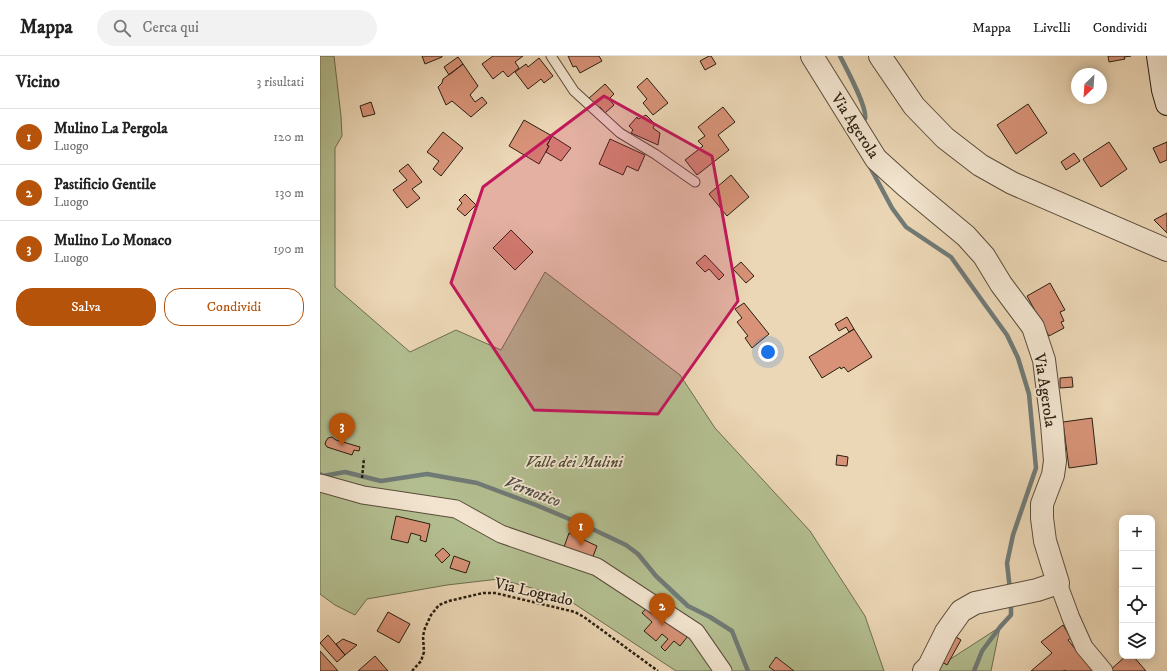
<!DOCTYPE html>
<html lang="it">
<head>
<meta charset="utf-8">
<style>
	body { margin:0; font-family:"IM FELL DW Pica",serif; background:#f2f2f2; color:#222 }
	.controls { position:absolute; right:12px; bottom:12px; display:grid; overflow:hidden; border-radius:8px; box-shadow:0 2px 10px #0003 }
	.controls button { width:36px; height:36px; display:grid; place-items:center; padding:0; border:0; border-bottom:1px solid #e0e0e0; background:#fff; color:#222; font:20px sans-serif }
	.compass { position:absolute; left:751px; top:12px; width:36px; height:36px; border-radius:50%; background:#fff; box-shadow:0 2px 10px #0003; rotate:205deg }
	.you { position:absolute; left:448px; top:296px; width:14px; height:14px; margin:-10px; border:3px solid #fff; border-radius:50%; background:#1a73e8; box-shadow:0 0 0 6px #1a73e833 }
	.badge { display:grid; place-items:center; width:26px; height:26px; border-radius:50%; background:#b45309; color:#fff; font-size:13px; font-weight:700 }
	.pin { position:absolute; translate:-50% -33px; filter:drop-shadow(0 1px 2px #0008) }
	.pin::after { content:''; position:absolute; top:21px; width:14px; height:12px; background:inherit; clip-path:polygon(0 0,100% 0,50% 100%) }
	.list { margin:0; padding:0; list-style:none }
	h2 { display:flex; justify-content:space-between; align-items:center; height:52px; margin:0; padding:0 16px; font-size:17px }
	h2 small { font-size:13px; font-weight:400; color:#767676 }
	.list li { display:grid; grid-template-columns:26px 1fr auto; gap:12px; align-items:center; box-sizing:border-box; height:56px; padding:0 16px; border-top:1px solid #e0e0e0 }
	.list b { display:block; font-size:15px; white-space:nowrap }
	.list p { margin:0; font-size:13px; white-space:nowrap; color:#767676 }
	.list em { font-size:13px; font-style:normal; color:#767676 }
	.actions { display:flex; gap:8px; padding:12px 16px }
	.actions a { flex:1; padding:9px 0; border:1px solid #b45309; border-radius:16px; text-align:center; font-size:14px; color:#b45309 }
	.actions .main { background:#b45309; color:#fff }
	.icon { flex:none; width:22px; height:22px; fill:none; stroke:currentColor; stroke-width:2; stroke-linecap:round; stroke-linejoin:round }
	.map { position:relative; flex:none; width:847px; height:615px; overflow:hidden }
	header { display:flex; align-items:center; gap:24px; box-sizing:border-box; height:56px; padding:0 20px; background:#fff; border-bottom:1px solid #e0e0e0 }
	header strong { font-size:19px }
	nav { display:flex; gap:22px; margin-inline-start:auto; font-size:14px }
	.search { width:280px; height:36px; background:#f2f2f2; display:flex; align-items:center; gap:10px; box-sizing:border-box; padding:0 14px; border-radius:22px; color:#767676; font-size:15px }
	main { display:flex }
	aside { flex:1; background:#fff }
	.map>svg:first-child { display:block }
	.green { fill:#b3be90; stroke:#6e6e50 }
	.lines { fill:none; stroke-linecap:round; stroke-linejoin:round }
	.stream { stroke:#707a76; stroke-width:4.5 }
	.building { fill:#d79277; stroke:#2a1f11 }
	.service-casing { stroke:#5a4d3a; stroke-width:11 }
	.minor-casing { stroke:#5a4d3a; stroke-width:19 }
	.tertiary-casing { stroke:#5a4d3a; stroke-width:24 }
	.secondary-casing { stroke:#2a1f11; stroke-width:24 }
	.path { stroke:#2a1f11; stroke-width:2.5; stroke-dasharray:3 2; stroke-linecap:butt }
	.service { stroke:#f2e4cf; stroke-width:9 }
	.minor { stroke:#f2e4cf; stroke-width:17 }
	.tertiary { stroke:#f2e4cf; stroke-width:22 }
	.secondary { stroke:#f2e4cf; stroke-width:22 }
	.marked { fill:#c2185b; fill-opacity:0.2; stroke:#c2185b; stroke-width:3; stroke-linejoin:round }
	.labels { text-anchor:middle; stroke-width:3.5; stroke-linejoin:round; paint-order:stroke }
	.street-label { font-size:16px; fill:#2a1f11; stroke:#f2e4cf }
	.park-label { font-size:16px; font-style:italic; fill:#534f37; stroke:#f2e4cf }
	.water-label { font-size:17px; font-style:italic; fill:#4d4c44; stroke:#f2e4cf }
</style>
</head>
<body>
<header>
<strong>Mappa</strong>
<div class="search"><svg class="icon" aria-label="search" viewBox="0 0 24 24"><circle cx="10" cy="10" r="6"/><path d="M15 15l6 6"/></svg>Cerca qui</div>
<nav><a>Mappa</a><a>Livelli</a><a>Condividi</a></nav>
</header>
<main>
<aside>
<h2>Vicino<small>3 risultati</small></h2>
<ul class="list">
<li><span class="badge">1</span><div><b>Mulino La Pergola</b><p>Luogo</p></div><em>120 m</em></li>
<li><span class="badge">2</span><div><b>Pastificio Gentile</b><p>Luogo</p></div><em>130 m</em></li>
<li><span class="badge">3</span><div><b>Mulino Lo Monaco</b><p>Luogo</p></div><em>190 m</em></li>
</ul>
<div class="actions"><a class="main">Salva</a><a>Condividi</a></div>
</aside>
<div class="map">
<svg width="847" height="615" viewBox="0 0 847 615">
	<rect width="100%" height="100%" fill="#ebd6b5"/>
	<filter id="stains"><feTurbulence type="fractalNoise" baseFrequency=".005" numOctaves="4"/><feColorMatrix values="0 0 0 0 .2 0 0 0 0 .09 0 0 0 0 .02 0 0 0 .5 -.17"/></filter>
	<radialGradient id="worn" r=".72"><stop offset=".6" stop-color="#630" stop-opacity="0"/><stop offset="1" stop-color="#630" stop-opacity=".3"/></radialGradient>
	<path class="green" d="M0 0H14L21 60 22 80 15 92V231L90 296 136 274 181 294 225 216 360 319 395 372 490 475 545 560 564 615H356L244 541 179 523 127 529 47 543 35 559 15 549 0 538Z
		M680 571 671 615H616L618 611Z"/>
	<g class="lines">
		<path class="stream" d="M520 0C526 12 548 52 545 63
			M549 109 572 152 586 171 631 201 666 250 687 279 698 302 709 338 716 412 693 479 687 507 690 534
			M0 418 3 420 25 416 61 425 107 418 157 427 216 449 266 470 306 489 318 498 336 520 368 550 390 561 412 575 428 615
			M654 615 662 595 680 571 691 559V546"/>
	</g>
	<path class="building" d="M102 0H122V1L105 8Z
		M173 0H203L195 6 199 12 188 21 183 15 173 23 162 8Z
		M248 0H279L282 5 260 17 256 10 253 11Z
		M389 0H391L396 8 385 14 380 5Z
		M788 0H811L804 1 805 3 789 6Z
		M138 1 143 8 129 19 124 11Z
		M219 2 233 20 224 27 221 23 208 33 195 16 206 8 208 11Z
		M143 8 158 30 150 39 155 46 162 41 167 47 151 61 132 45 126 49 118 31 122 27 123 23Z
		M327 22 348 47 333 59 323 47 327 43 317 31Z
		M285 28 294 38 289 43 294 49 285 57 280 51 277 53 268 43Z
		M51 46 55 58 43 61 40 50Z
		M708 48 727 77 696 98 677 69Z
		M403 51 415 66 398 79 409 94 377 119 365 104 383 90 378 85 385 80 378 71Z
		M326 59 335 68 333 72 340 77 338 89 311 77 313 74 309 70 317 61 318 63Z
		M204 64 232 80 227 89 229 90 219 108 189 90Z
		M123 76 143 92 121 120 113 113 119 105 107 96Z
		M232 80 251 92 241 105 226 96 229 90 227 89Z
		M290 83 325 99 318 115 307 110 303 119 279 108Z
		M789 86 807 113 781 131 763 103Z
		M847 86V104L840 107 833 92Z
		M754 97 760 105 746 114 741 106Z
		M88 108 102 126 92 133 100 142 87 152 73 134 87 124 79 115Z
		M411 119 429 141 407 160 389 138Z
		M145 138 156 149 145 160 137 153 142 147 139 144Z
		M847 157V177L834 164Z
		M191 174 213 196 195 214 173 192Z
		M385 199 404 219 399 224 389 213 385 216 376 207Z
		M421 206 434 220 426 227 413 213Z
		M730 227 745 254 740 256 744 265 741 266 744 272 729 280 707 240Z
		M424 247 449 278 432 292 425 282 428 280 417 266 422 262 415 253Z
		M527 261 534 273 529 276 526 271 519 275 515 268Z
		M534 273 552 301 528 316 524 311 521 313 520 311 502 322 489 301Z
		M752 321 753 331 740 332V322Z
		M772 362 777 408 749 412 743 366Z
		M12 381 16 384 40 391 39 395 34 394 32 399 7 391 5 388 6 385 8 382Z
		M517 399 528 401 527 410 516 409Z
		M76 460 110 468 106 486 100 484 101 480 91 477 88 487 71 483Z
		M249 477 277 490 272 503 244 491Z
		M123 492 130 499 122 507 115 499Z
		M134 500 150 506 146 517 130 512Z
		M330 548 368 580 360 590 354 585 345 595 341 591 348 583 342 578 336 585 324 575 332 566 322 557Z
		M68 556 90 568 79 587 57 575Z
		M743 569 751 582 748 584 773 615H746L745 614 743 615H711L732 597 721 586Z
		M8 579 25 599 17 606 0 587Z
		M633 579 641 584 627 609 619 604Z
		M23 583 37 589 25 599 16 588Z
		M0 595 18 615H0Z
		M55 600 68 615H38Z
		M806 600H813L826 615H789Z
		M456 601 474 615H455L449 611Z"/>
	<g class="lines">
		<g class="service-casing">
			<path id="service" d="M231 0 254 35 300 77 335 98 375 126"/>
		</g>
		<g class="minor-casing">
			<path id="minor" d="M0 427 43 439 136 453 181 478 277 511 376 576 403 615
				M738 527 751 562 764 591 784 615"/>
		</g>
		<g class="tertiary-casing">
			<path id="tertiary" d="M492 0 556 103 587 131 646 180 664 200 681 228 713 271 724 304 732 368 735 405 733 419 722 448V462L725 485 738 527 717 534 655 547 641 555 626 576 609 610 604 615
				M560 0 594 50 625 82 660 109 692 127 847 194"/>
		</g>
		<g class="secondary-casing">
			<path id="secondary" d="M838 0 843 34 847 48"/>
		</g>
		<path class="path" d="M42 422 44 402
			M92 615 101 605 104 596 103 580 105 572 111 559 119 549 129 545 163 537H175L255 556 264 561 338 615"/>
		<use href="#service" class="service"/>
		<use href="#minor" class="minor"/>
		<use href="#tertiary" class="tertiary"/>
		<use href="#secondary" class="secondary"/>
	</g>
	<path class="marked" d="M284 40 392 100 418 245 338 358 214 354 131 227 163 131Z"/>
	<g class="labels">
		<g class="street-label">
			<text transform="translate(536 69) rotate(57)" y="6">Via Agerola</text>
			<text transform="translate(726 334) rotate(81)" y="6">Via Agerola</text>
			<text transform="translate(214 535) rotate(13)" y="6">Via Logrado</text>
		</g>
		<g class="park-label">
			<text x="254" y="411">Valle dei Mulini</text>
		</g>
		<g class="water-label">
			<text transform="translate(213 435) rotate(21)" y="6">Vernotico</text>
		</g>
	</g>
	<rect width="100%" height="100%" filter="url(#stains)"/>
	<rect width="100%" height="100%" fill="url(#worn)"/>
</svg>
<div class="controls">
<button>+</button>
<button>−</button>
<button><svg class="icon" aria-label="locate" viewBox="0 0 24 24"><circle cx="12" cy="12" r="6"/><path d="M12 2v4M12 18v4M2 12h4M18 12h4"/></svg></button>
<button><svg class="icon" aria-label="layers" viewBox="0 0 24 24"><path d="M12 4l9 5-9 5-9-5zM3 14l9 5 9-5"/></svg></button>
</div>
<svg class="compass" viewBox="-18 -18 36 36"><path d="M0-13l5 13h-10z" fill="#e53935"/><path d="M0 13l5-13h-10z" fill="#767676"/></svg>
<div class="you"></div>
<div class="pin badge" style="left:261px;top:490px">1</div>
<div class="pin badge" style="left:342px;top:570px">2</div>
<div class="pin badge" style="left:22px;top:390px">3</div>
</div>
</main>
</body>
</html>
